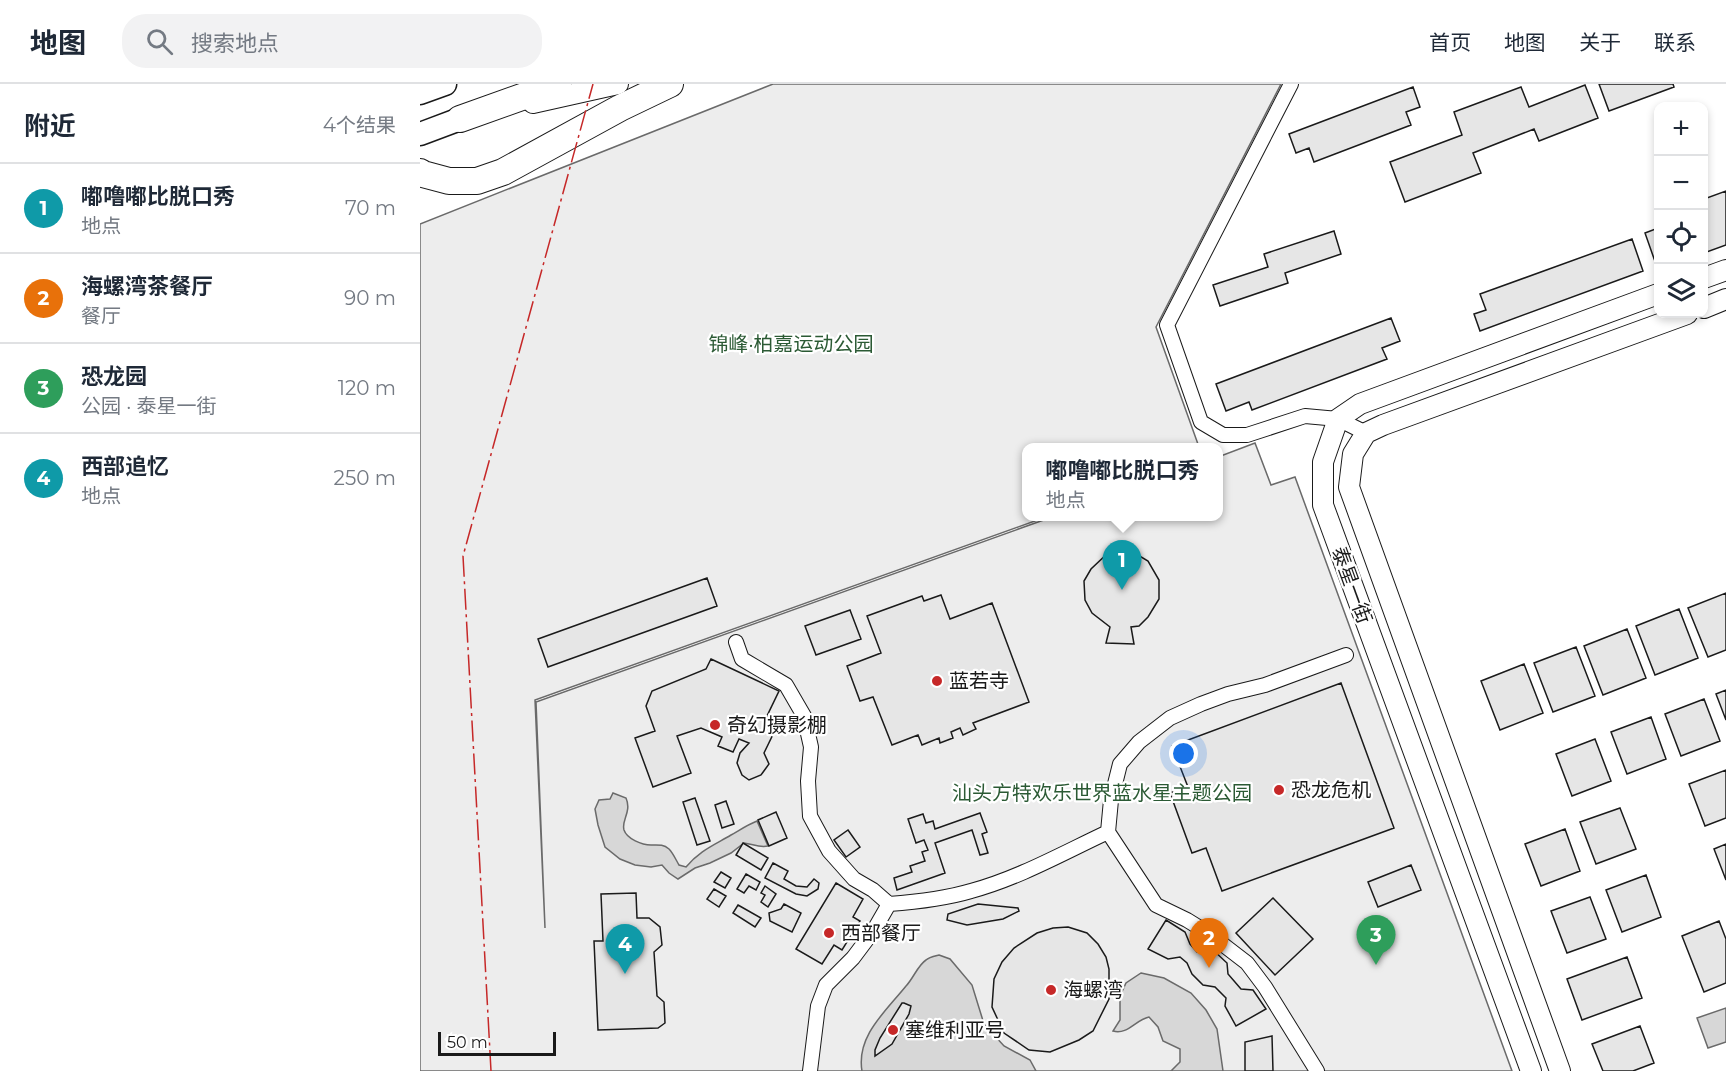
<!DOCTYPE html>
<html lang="zh">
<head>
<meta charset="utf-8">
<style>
	body { margin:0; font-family:Montserrat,"Noto Sans SC",sans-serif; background:#f2f2f3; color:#1f2937 }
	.controls { position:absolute; right:18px; top:18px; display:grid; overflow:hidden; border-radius:12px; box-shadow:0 3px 9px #0003 }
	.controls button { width:54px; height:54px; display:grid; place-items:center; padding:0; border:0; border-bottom:2px solid #e0e1e3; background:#fff; color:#1f2937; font:30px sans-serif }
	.scale { position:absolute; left:18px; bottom:15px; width:118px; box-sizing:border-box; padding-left:6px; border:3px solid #1a1a1a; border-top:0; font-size:16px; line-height:21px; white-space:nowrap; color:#1a1a1a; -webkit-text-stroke:4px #fff; paint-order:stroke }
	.you { position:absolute; left:764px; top:670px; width:21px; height:21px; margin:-15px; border:4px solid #fff; border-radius:50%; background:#1a73e8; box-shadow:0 0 0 9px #1a73e833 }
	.badge { display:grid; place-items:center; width:39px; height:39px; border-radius:50%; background:#0b8043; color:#fff; font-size:20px; font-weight:700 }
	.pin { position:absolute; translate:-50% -50px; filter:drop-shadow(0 2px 3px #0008) }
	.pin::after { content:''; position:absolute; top:32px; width:21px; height:18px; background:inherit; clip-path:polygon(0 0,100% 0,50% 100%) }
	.popup { position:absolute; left:602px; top:359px; width:201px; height:78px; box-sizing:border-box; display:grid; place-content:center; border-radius:12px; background:#fff; filter:drop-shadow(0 2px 4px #0005); font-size:20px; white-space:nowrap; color:#747a83 }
	.popup b { font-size:22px; color:#1f2937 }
	.popup::after { content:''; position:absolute; left:50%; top:100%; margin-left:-12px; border:12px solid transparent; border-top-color:#fff }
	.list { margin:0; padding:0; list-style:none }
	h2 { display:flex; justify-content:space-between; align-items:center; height:78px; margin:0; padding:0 24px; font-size:26px }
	h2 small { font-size:20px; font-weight:400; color:#747a83 }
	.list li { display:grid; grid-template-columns:39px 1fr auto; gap:18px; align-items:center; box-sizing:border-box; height:90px; padding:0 24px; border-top:2px solid #e0e1e3 }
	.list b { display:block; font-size:22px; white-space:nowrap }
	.list p { margin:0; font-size:20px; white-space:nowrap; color:#747a83 }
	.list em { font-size:20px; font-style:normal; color:#747a83 }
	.icon { flex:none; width:33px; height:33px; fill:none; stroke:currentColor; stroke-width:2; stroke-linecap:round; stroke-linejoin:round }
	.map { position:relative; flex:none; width:1306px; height:987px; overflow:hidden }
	header { display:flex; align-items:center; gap:36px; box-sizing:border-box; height:84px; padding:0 30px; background:#fff; border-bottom:2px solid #e0e1e3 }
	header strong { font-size:28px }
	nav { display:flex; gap:33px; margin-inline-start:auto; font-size:21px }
	.search { width:420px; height:54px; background:#f2f2f3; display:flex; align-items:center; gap:15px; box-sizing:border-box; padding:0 21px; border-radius:24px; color:#747a83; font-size:22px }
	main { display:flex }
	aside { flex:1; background:#fff }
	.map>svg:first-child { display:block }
	.green { fill:#ededed; stroke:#6a6a6a; stroke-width:1.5 }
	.water { fill:#d7d7d7; stroke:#6a6a6a; stroke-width:1.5 }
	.building { fill:#e6e6e6; stroke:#1a1a1a; stroke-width:1.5 }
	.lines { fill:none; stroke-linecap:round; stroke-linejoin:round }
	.street-casing { stroke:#1a1a1a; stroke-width:16 }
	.secondary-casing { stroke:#1a1a1a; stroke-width:22 }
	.primary-casing { stroke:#1a1a1a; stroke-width:25 }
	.highway-casing { stroke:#1a1a1a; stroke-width:28 }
	.street { stroke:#fff; stroke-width:14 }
	.secondary { stroke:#fff; stroke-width:20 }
	.primary { stroke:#fff; stroke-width:22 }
	.highway { stroke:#fff; stroke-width:26 }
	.power { stroke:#c62828; stroke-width:1.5; stroke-dasharray:21 4.5 3 4.5; stroke-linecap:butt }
	.poi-dot { fill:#c62828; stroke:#fff; stroke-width:2 }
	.labels { text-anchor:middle; stroke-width:4.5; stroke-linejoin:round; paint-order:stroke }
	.park-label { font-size:20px; fill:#2b5a34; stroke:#fff }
	.street-label { font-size:20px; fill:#1a1a1a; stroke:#fff }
	.poi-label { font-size:20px; fill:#1a1a1a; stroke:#fff; text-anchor:start }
</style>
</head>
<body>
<header>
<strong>地图</strong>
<div class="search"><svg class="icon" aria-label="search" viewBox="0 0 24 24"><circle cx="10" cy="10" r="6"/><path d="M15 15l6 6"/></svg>搜索地点</div>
<nav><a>首页</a><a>地图</a><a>关于</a><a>联系</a></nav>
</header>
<main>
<aside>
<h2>附近<small>4个结果</small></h2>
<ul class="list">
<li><span class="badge" style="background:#0f9aa8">1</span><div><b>嘟噜嘟比脱口秀</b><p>地点</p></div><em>70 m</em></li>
<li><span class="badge" style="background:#e8710a">2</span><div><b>海螺湾茶餐厅</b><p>餐厅</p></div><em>90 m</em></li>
<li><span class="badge" style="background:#2e9e5b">3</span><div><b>恐龙园</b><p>公园 · 泰星一街</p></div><em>120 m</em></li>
<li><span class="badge" style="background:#0f9aa8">4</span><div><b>西部追忆</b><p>地点</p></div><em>250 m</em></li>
</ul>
</aside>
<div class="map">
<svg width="1306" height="987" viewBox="0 0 1306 987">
	<rect width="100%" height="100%" fill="#fff"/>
	<path class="green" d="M353 0H861L736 243 779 363 606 364V432L626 433 115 616 125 844 116 618 632 433 798 432V373L835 359 851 401 875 393 1092 987H0V140Z"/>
	<path class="water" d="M193 709 206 714C212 728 201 736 204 746 207 755 222 761 231 761 238 761 243 760 249 765 253 769 256 776 259 781L266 783C279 767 294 761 311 751 320 746 327 741 337 737L348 762C339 764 333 760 324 759L311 769 290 779 275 784 258 795 249 789 242 781 231 783 215 781 200 775 185 763 178 741 175 725 179 716 190 715Z
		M519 871 530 875 552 901 564 940 584 962 610 976 616 987H442C436 952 466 927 486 902 493 895 498 881 506 876 509 873 515 872 519 871Z
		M721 889 744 894 771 909 786 926 797 945 803 987H751L760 978V965L743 957 738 943 729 933C715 936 708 951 693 947L700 936V912L706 899Z
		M1306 924V958L1288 964 1277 934Z"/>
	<path class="building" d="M1179 0H1253L1254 3 1189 27Z
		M1165 1 1178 34 1119 57 1114 45 1053 69 1061 89 985 118 970 78 1042 51 1034 28 1101 3 1109 23Z
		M993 3 1000 23 986 28 991 41 894 78 889 64 876 69 869 50Z
		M1306 107V161L1284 169V115Z
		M1238 144V186L1225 149Z
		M914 147 921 170 865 189 868 199 800 222 793 201 848 183 844 170Z
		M1212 155 1223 187 1060 247 1054 230 1066 226 1060 210Z
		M971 234 980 257 962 264 967 275 832 326 829 318 806 327 796 300Z
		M689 468H713L728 477 739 496V515L728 533 719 542 711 543 714 560 686 559 690 543 672 529 665 516 664 497 671 485Z
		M287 494 297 522 128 583 118 555Z
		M1306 509V566L1288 573 1268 524Z
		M521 511 530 535 572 519 609 618 553 639 556 645 543 651 540 644 531 648 533 654 520 659 519 654 502 661 498 651 472 661 453 613 440 617 427 582 461 569 447 532 502 512 504 517Z
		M1259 525 1278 574 1235 591 1216 542Z
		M430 526 441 555 396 571 385 542Z
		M1207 545 1226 594 1183 611 1164 562Z
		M1156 563 1175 612 1133 628 1114 579Z
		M291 575 359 607 347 632 359 638 344 669 349 680 341 691 329 696 322 691 317 679 320 669 329 659 319 655 313 668 298 662 302 653 281 644 257 652 271 689 233 703 215 654 235 647 226 622 232 607 286 585Z
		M1104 580 1123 629 1080 646 1061 597Z
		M921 599 974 744 802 807 786 764 772 769 750 709 768 703 752 662Z
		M1306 606V636L1296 610Z
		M1284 615 1300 657 1261 672 1245 630Z
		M1231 633 1246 675 1207 690 1191 648Z
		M1175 655 1191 697 1152 712 1136 670Z
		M1306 686V734L1285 742 1269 700Z
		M275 714 290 757 277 761 263 718Z
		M306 717 314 740 302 744 295 721Z
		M1200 724 1216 765 1176 780 1160 738Z
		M356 728 367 754 349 762 338 736Z
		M560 729 567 748 562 750 568 769 560 771 552 746 515 759 525 789 477 806 474 794 492 788 490 782 505 777 502 768 508 766 504 756 496 759 488 735 503 730 506 739 513 737 515 745Z
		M1145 745 1160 787 1121 802 1105 760Z
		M428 746 440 763 426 773 414 756Z
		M323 759 348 774 341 786 316 771Z
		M1306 760V796L1294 765Z
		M353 779 368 787 364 795 376 802 387 803 394 795 399 799 398 805 387 812 376 810 345 794Z
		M991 781 1001 806 958 823 948 798Z
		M301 788 311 794 305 804 294 798Z
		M326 790 340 798 336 806 329 802 324 809 317 805Z
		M1226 791 1241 833 1202 848 1186 806Z
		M416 799 443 815 433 833 440 837 422 866 414 861 402 880 376 865Z
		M345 802 356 810 348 823 341 818 345 811 341 809Z
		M294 805 306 812 299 823 287 815Z
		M216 809 217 834H229L240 843 242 861 234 868 237 912 244 918 245 939 238 944 178 946 174 857H183L181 810Z
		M1170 813 1186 855 1147 869 1131 827Z
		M853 814 893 855 855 891 816 849Z
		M364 820 381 829 372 848 350 837 349 829 361 825Z
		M558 820 598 824 599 827 583 835 547 841 527 836 528 830Z
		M318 821 341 834 335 843 313 829Z
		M746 836 765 848 770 860 777 868 792 865 807 879 808 890 821 905 833 906 846 925 816 942 805 922 806 914 795 903 783 901 772 890 767 879 760 873 748 875 728 865Z
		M1299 837 1306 855V899L1284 908 1262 852Z
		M648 843 667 849 678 860 686 873 689 885V915L673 947 659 956 630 968 609 966 584 949 572 923 574 895 582 878 594 864 617 849 633 844Z
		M1207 873 1222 914 1162 936 1147 895Z
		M482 919H484L491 922 489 930 472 960 455 972V966L460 954Z
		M1220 942 1234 979 1213 987H1183L1172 960Z
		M852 952 853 987H825V958Z"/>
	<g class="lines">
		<g class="street-casing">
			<path id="street" d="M871 0 747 241 781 338 803 351H827L885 332 918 335 946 349
				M316 558 322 575 366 601 384 632 391 663 388 697 390 732 409 767 434 795 453 806 469 820
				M390 987 398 922 406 901 433 874 454 846 469 820C496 818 524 815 551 807 599 794 643 769 688 748
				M897 987 845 903 827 879 788 849 767 836 736 821 688 748 691 716 700 680 719 658 750 634 781 620 808 610 845 601 926 571"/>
		</g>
		<g class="secondary-casing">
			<path id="secondary" d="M113 19 198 0
				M1284 194 1306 186
				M1284 224 1306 215
				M1111 987 903 421V378L918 335 940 320 1238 210
				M1140 987 929 403 933 370 946 349 963 341 1267 230"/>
		</g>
		<g class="primary-casing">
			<path id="primary" d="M0 9 25 0
				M0 50 40 35"/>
		</g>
		<g class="highway-casing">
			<path id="highway" d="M40 35 138 0
				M0 88 3 90 29 97H57L83 88 200 24 250 0"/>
		</g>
		<use href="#street" class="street"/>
		<use href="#secondary" class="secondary"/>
		<use href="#primary" class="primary"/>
		<use href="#highway" class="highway"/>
		<path class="power" d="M71 987 43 472 173 0"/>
	</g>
	<g class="poi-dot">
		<circle cx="517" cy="597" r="6"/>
		<circle cx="295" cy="641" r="6"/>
		<circle cx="859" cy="706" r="6"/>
		<circle cx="409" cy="849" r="6"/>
		<circle cx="631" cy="906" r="6"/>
		<circle cx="473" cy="946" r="6"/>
	</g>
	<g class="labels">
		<g class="park-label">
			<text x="371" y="267">锦峰·柏嘉运动公园</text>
			<text x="682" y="716">汕头方特欢乐世界蓝水星主题公园</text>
		</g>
		<g class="street-label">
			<text transform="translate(932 501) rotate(70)" y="7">泰星一街</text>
		</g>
		<g class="poi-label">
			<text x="529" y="604">蓝若寺</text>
			<text x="307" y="648">奇幻摄影棚</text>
			<text x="871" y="713">恐龙危机</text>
			<text x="421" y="856">西部餐厅</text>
			<text x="643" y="913">海螺湾</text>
			<text x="485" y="953">塞维利亚号</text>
		</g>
	</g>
</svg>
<div class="controls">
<button>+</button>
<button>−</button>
<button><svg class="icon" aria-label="locate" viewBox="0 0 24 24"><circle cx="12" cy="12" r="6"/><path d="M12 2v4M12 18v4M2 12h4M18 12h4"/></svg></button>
<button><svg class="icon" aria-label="layers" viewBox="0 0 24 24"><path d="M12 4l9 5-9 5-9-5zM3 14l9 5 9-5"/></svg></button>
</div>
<div class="scale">50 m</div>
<div class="you"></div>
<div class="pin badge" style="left:702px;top:506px;background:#0f9aa8">1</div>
<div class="popup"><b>嘟噜嘟比脱口秀</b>地点</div>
<div class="pin badge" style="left:789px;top:884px;background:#e8710a">2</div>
<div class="pin badge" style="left:956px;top:881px;background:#2e9e5b">3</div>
<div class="pin badge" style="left:205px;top:890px;background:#0f9aa8">4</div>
</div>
</main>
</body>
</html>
